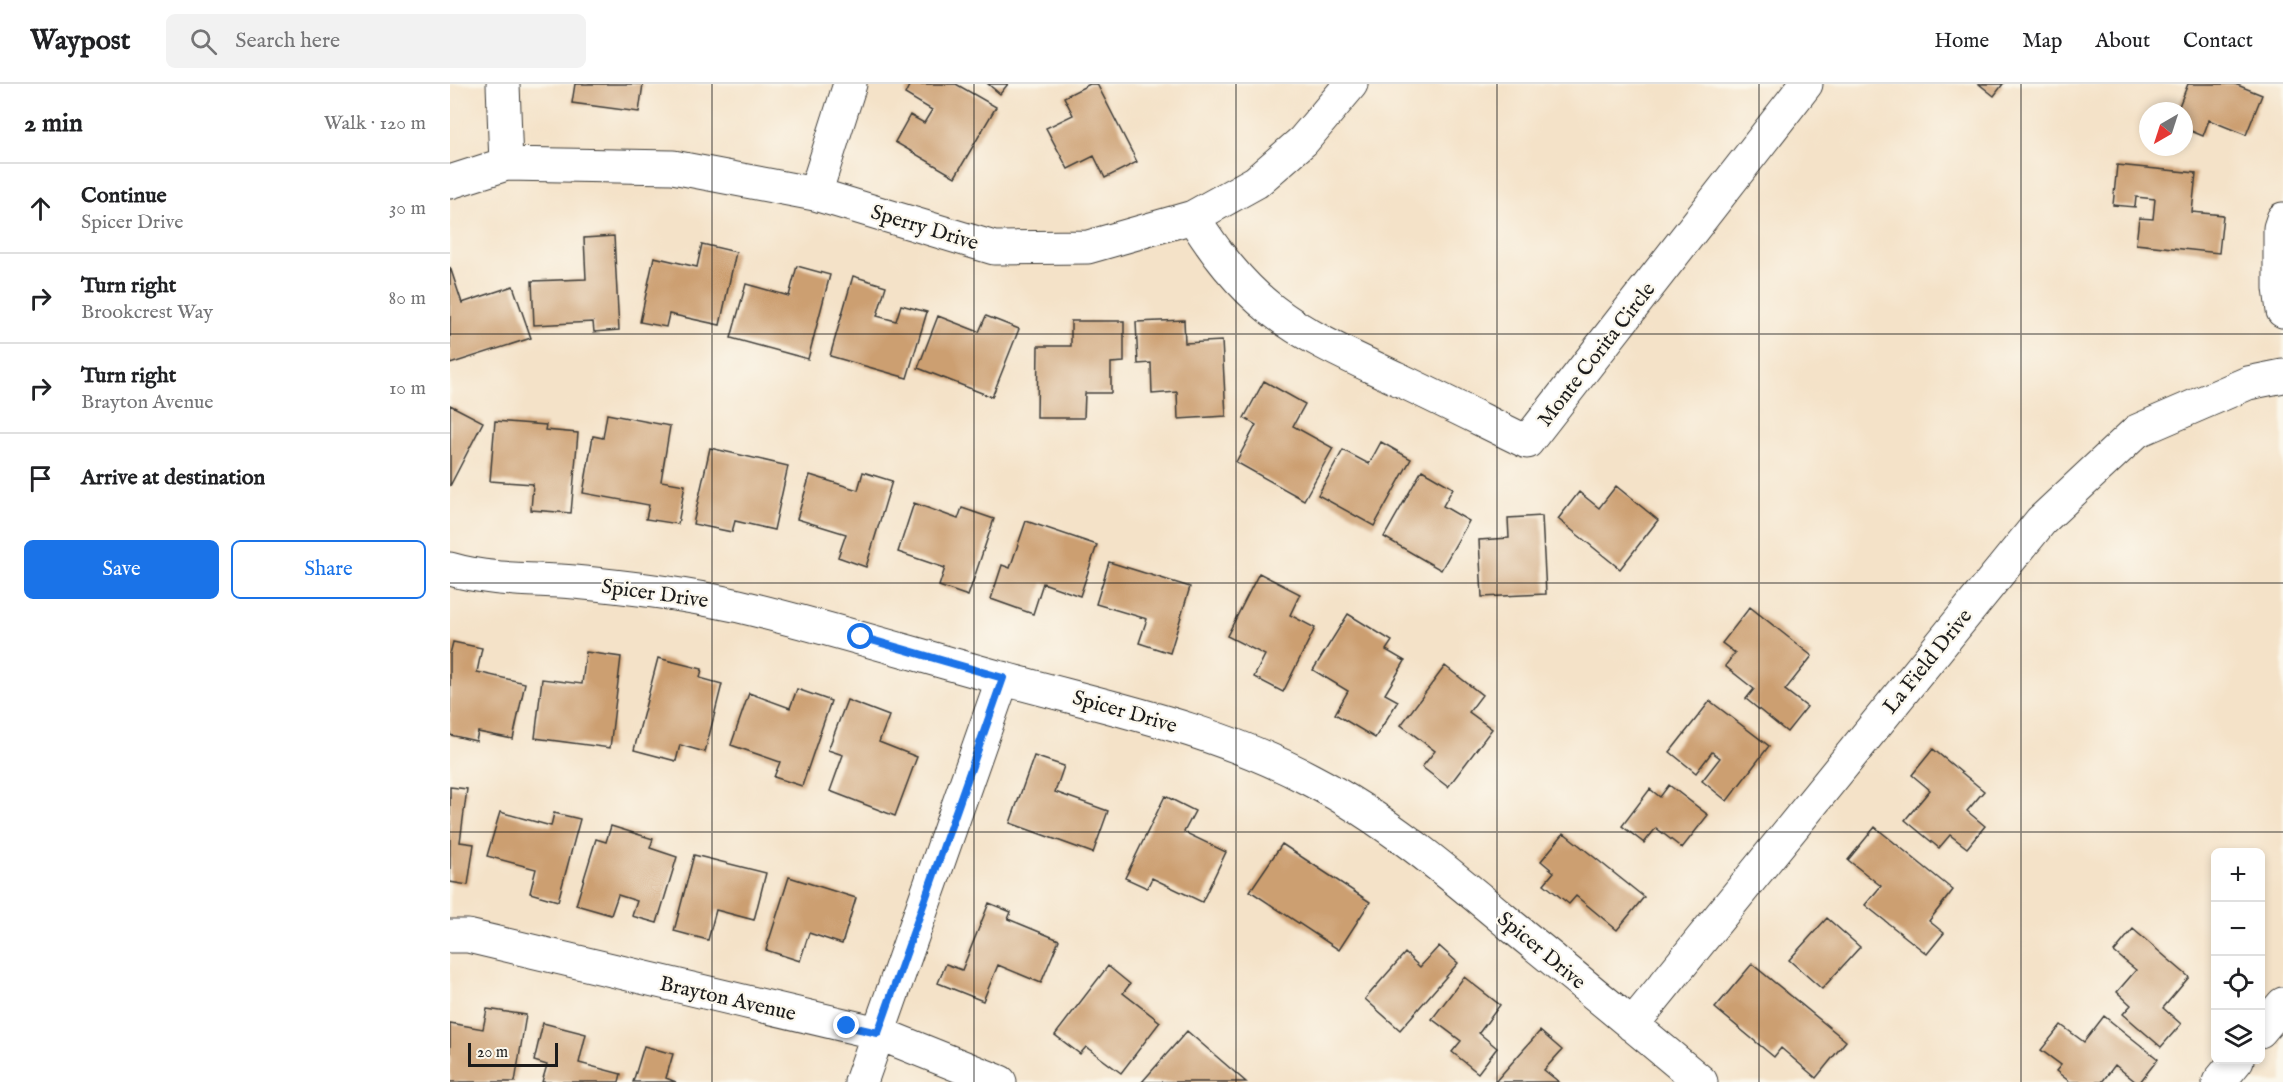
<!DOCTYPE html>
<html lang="en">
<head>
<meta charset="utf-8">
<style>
	body { margin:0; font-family:"IM FELL English",serif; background:#f2f2f2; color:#202124 }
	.controls { position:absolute; right:18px; bottom:18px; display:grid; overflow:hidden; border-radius:9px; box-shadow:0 3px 9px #0003 }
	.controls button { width:54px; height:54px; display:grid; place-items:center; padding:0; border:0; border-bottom:2px solid #e0e0e0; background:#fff; color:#202124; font:30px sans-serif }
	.compass { position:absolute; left:1689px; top:18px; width:54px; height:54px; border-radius:50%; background:#fff; box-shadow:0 3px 9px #0003; rotate:219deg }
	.scale { position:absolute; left:18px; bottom:15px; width:90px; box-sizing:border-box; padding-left:6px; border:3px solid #1c1c1c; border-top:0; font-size:16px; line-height:21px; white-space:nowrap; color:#1c1c1c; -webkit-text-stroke:4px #fbf7ec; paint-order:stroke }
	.stop { position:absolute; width:18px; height:18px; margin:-14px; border:4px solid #1a73e8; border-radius:50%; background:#fff }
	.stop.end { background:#1a73e8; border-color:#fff; box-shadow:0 2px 6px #0008 }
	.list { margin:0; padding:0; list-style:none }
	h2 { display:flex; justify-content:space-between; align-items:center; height:78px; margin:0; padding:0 24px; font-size:26px }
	h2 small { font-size:20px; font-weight:400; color:#757577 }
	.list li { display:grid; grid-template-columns:39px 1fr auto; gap:18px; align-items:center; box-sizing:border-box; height:90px; padding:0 24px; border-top:2px solid #e0e0e0 }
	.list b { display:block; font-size:22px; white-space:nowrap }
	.list p { margin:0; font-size:20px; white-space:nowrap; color:#757577 }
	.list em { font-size:20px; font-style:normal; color:#757577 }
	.actions { display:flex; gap:12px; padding:18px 24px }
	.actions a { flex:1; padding:14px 0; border:2px solid #1a73e8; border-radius:9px; text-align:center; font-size:21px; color:#1a73e8 }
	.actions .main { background:#1a73e8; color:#fff }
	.icon { flex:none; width:33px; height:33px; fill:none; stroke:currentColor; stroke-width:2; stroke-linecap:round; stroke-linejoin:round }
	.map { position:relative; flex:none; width:1833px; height:998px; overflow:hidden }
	header { display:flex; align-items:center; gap:36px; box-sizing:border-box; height:84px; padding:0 30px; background:#fff; border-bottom:2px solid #e0e0e0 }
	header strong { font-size:28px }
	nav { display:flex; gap:33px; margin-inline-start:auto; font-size:21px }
	.search { width:420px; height:54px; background:#f2f2f2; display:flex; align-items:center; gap:15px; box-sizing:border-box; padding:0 21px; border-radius:9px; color:#757577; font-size:22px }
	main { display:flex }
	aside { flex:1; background:#fff }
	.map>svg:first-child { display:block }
	.building { fill:#cc9f71 }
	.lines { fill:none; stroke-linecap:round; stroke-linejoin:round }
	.minor-casing { stroke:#3c3a36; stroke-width:35 }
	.minor { stroke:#fff; stroke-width:33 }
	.route { stroke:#1a73e8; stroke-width:8 }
	.grid { fill:none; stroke:#1c1c1c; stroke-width:1.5; stroke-opacity:0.55 }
	.labels { text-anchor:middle; stroke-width:4.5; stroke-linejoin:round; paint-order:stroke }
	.street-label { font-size:21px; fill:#1c1c1c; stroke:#fbf7ec }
</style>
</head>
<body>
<header>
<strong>Waypost</strong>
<div class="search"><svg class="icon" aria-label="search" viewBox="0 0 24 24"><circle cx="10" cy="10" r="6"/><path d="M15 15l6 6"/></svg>Search here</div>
<nav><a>Home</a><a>Map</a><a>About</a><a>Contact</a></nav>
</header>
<main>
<aside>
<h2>2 min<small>Walk · 120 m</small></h2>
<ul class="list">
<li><svg class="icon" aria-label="ahead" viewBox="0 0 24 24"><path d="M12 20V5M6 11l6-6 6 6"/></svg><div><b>Continue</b><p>Spicer Drive</p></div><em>30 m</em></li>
<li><svg class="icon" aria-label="right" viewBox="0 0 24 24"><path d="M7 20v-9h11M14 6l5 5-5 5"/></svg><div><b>Turn right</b><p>Brookcrest Way</p></div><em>80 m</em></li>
<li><svg class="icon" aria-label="right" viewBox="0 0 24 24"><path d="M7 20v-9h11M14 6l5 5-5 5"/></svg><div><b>Turn right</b><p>Brayton Avenue</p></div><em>10 m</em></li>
<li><svg class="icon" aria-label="arrive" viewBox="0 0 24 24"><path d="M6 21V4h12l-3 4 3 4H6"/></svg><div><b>Arrive at destination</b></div></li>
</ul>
<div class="actions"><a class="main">Save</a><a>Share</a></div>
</aside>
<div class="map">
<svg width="1833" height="998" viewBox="0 0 1833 998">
	<rect width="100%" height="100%" fill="#fbf7ec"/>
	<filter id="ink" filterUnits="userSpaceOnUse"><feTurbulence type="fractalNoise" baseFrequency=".0167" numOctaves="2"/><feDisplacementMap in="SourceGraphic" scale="12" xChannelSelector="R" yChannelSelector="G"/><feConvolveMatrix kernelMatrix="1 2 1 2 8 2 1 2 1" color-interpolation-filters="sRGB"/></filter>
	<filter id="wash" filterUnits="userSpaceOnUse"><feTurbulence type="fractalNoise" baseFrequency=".008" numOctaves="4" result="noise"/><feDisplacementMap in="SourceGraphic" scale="24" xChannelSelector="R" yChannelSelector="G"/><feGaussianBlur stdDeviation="1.35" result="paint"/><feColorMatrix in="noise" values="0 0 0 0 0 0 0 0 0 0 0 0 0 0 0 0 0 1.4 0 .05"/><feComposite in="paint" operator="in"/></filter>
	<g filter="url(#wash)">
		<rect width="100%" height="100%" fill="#f4e2c8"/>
		<g id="blocks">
			<path class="building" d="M125 0H193L189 28 122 19Z
				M460 0H506L546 23 505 93 445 58 460 31 474 39 482 26 455 10Z
				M538 0H558L550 10Z
				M640 0H647L687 78 655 94 644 72 618 85 596 44 623 31 614 13Z
				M1529 0H1553L1544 12Z
				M1738 0H1785L1812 11 1796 51 1759 36 1753 52 1734 44V27H1727Z
				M1667 81 1746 89 1742 128 1773 131 1769 169 1686 160 1689 134 1703 135 1705 115 1686 113 1685 123 1663 121Z
				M164 152 169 246 144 248 143 238 84 241 82 197 136 195 134 154Z
				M252 160 286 168 270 241 219 230 216 243 190 238 204 173 247 183Z
				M347 182 380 191 358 275 281 254 296 200 339 212Z
				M0 183 12 219 63 202 81 254 0 280Z
				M403 192 436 202 427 232 446 237 451 221 477 228 457 294 380 272Z
				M488 232 529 248 536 232 569 245 542 313 468 284Z
				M734 236 735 259 772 257 776 332 728 335 727 308 702 310 701 279 688 280 686 238Z
				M621 237H674V278L661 279V309H635L634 334H587L588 262H621Z
				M814 297 855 320 843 342 883 364 854 416 786 378 806 341 794 334Z
				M0 321 33 338 0 402Z
				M157 330 220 342 211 397 235 401 228 440 196 435 199 421 133 409 143 352 153 354Z
				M45 337 96 341 95 346 128 349 121 429 81 426 83 400 40 397Z
				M931 358 961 375 924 442 868 411 893 366 919 380Z
				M260 364 338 382 324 446 285 437 282 448 243 440Z
				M972 386 1003 404 993 422 1019 437 991 486 934 453Z
				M413 388 442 397 416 483 388 473 396 450 347 435 360 391 408 406Z
				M1166 402 1208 436 1170 485 1108 435 1129 408 1149 424Z
				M464 419 508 435 512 424 544 435 518 512 489 502 495 484 448 468Z
				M1092 432 1096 510 1032 513 1029 456 1059 454 1058 434Z
				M576 437 647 461 630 512 593 499 583 530 541 515 552 481 560 484Z
				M659 478 740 503 720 569 689 559 697 535 646 520Z
				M809 489 850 510 840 531 865 544 833 608 804 593 815 571 777 552Z
				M1300 523 1362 572 1335 606 1357 623 1337 648 1296 615 1304 605 1275 582 1285 569 1272 559Z
				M898 530 942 557 936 566 955 577 935 610 948 617 925 654 885 630 898 607 863 586Z
				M3 558 32 564 27 588 75 599 63 655 28 648 26 657 0 651V570Z
				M136 568 171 573 160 664 85 654 92 595 132 600Z
				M208 574 252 585 250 594 272 600 255 668 230 661 226 677 184 666Z
				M995 582 1032 611 1019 628 1042 645 998 703 972 683 985 667 951 641Z
				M347 605 381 617 352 702 324 693 330 678 281 661 299 609 340 624Z
				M397 616 439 632 429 658 467 673 445 732 380 707 393 671 378 666Z
				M1260 617 1319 662 1277 717 1252 697 1270 674 1262 668 1246 689 1220 668Z
				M1483 665 1534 707 1517 727 1535 742 1517 764 1500 751 1489 764 1455 736 1480 706 1462 691Z
				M584 672 614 682 605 708 658 727 643 769 560 739Z
				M1219 701 1258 731 1232 764 1206 744 1194 759 1172 742 1200 705 1210 713Z
				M0 703 17 705 10 758 24 760 18 801 0 798Z
				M715 712 745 727 734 748 776 768 752 818 702 794 697 804 675 794Z
				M50 728 101 742 104 729 130 735 108 817 80 809 86 785 37 772Z
				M161 742 203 755 200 764 227 773 207 839 182 832 187 817 168 811 161 831 126 821 146 755 156 758Z
				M1425 743 1503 806 1479 837 1494 849 1477 870 1415 821 1431 802 1398 776Z
				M1114 749 1194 813 1167 846 1126 812 1119 820 1094 800 1104 788 1091 777Z
				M832 760 920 818 889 866 800 807Z
				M244 771 316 789 304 836 266 826 258 856 224 847Z
				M339 793 406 814 392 860 359 849 350 877 316 866Z
				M539 819 561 828 558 835 609 856 591 899 548 881 533 917 488 899 496 880 512 886Z
				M1377 834 1410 863 1372 905 1339 876Z
				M1683 845 1739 893 1713 924 1731 940 1711 963 1673 930 1681 921 1667 908 1686 886 1664 868Z
				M989 862 1008 879 950 946 915 915 955 869 970 883Z
				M1302 880 1396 957 1366 994 1331 964 1324 973 1265 924Z
				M658 882 680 900 673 909 710 938 671 989 636 963 630 970 605 951Z
				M1014 893 1050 921 1029 949 1047 964 1028 989 1002 968 1011 957 982 935Z
				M37 925 76 931 65 998H0V939L33 945Z
				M1654 932 1708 975 1690 998H1686L1665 981 1652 998H1620L1606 987 1611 981 1591 966 1611 941 1634 958Z
				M93 939 136 950 129 979 171 990 169 998H92L97 981 84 977Z
				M737 947 796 998H692Z
				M1090 947 1112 966 1094 986 1109 998H1045Z
				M194 962 223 970 216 994 226 998H183Z"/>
		</g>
	</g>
	<g filter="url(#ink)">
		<use href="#blocks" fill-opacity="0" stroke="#3c3a36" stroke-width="1.5"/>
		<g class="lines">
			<g class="minor-casing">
				<path id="minor" d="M53 0 56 80
					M0 98 56 80 223 83 365 110 544 164 638 163 743 133 806 98 853 57 901 0
					M365 110 400 0
					M743 133C765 168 789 200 822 226 859 255 904 274 946 294 990 315 1034 337 1077 358L1356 0
					M1833 135 1830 144V204L1833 227
					M0 485C41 497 82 495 124 498 179 503 235 510 289 522 377 543 464 570 551 594 656 623 764 644 861 696 936 735 999 789 1063 843 1126 894 1189 946 1251 998
					M0 852H18L428 949 550 998
					M1182 941 1591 437 1687 347 1798 299 1833 292
					M1810 947 1833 920
					M411 998 553 594
					M1769 998 1787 976"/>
			</g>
			<use href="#minor" class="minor"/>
		</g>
	</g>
	<g class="lines" filter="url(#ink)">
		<path class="route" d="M397 942 428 949 553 594 411 553"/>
	</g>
	<path class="grid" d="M262 0V998M524 0V998M786 0V998M1047 0V998M1309 0V998M1571 0V998M0 250H1833M0 499H1833M0 748H1833"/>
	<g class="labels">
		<g class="street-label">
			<text transform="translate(475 143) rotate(17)" y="7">Sperry Drive</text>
			<text transform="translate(1146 270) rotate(-52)" y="7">Monte Corita Circle</text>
			<text transform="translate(205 509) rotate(8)" y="7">Spicer Drive</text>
			<text transform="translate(1477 577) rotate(-51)" y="7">La Field Drive</text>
			<text transform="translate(675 627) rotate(16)" y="7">Spicer Drive</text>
			<text transform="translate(1092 866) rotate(40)" y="7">Spicer Drive</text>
			<text transform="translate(278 914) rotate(13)" y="7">Brayton Avenue</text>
		</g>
	</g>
</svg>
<div class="controls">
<button>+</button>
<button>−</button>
<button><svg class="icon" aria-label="locate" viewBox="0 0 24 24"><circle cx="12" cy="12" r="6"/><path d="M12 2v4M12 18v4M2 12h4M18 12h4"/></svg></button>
<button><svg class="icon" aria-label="layers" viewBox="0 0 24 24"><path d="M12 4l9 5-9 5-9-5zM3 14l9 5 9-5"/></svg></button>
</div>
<svg class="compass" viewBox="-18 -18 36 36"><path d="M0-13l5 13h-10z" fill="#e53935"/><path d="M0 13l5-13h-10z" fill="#757577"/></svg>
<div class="scale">20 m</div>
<div class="stop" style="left:411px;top:553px"></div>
<div class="stop end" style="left:397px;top:942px"></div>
</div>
</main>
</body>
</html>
